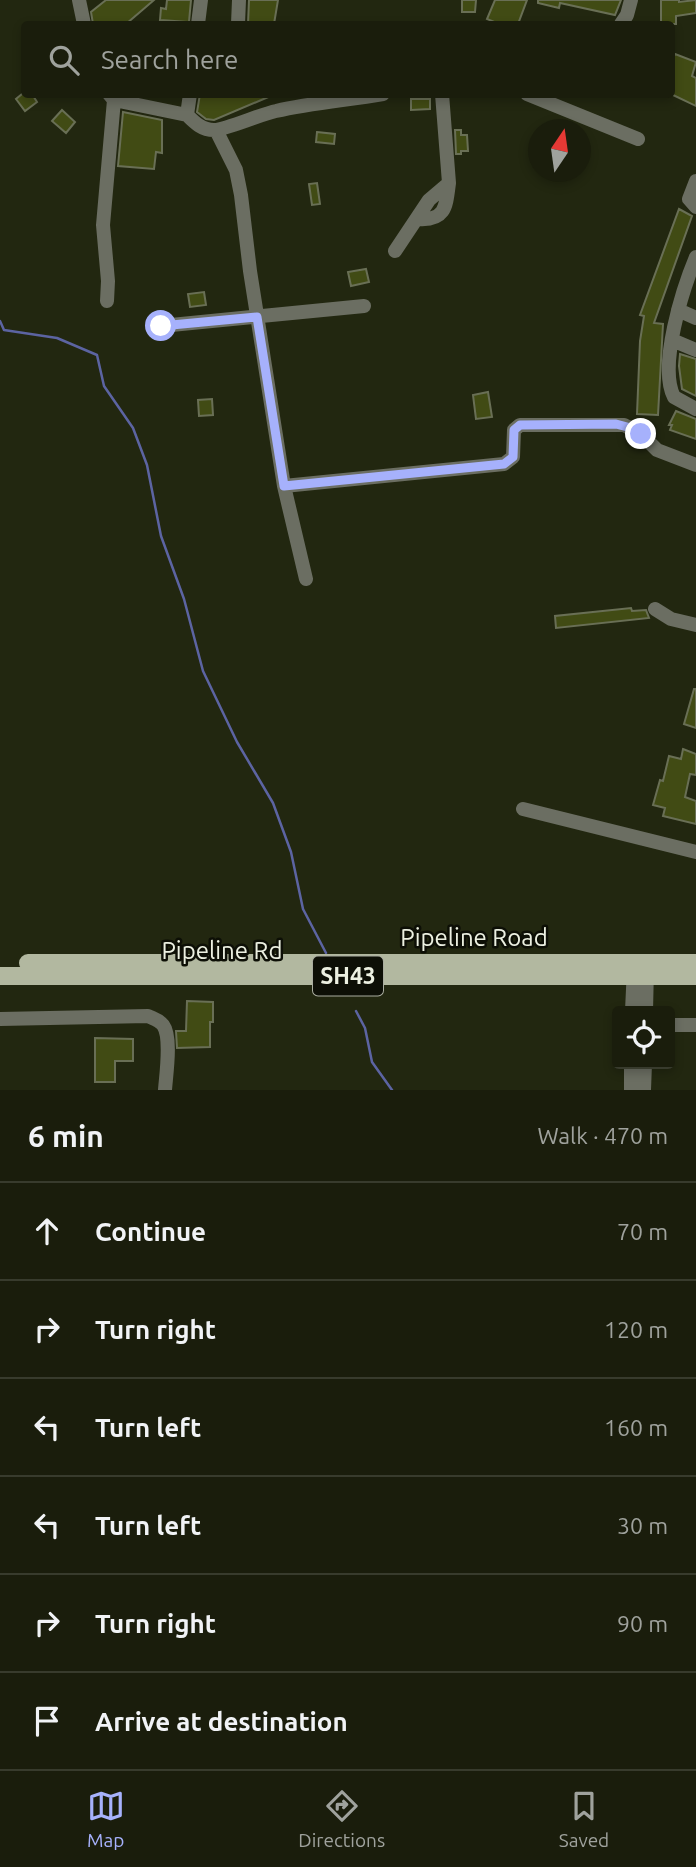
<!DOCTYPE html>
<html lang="en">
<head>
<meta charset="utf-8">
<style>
	body { margin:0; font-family:Ubuntu,sans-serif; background:#272a1a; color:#f1f3f6 }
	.controls { position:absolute; right:21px; bottom:21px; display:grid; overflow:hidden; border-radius:7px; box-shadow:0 4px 10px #0003 }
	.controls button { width:63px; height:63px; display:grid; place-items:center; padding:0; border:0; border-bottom:2px solid #383b2d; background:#1a1d0c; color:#f1f3f6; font:35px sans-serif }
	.compass { position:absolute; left:528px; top:119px; width:63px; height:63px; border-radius:50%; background:#1a1d0c; box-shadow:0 4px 10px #0003; rotate:13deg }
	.stop { position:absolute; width:21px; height:21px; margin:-16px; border:5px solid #a6b1fc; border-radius:50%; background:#fff }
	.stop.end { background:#a6b1fc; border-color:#fff; box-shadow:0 2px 7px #0008 }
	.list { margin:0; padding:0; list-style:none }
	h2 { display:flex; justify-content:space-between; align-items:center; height:91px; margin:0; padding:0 28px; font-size:30px }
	h2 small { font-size:23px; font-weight:400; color:#9fa29d }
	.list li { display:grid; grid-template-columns:46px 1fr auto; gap:21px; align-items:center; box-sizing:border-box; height:98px; padding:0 28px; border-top:2px solid #383b2d }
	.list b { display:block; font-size:26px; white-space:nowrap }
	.list em { font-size:23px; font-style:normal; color:#9fa29d }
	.icon { flex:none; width:38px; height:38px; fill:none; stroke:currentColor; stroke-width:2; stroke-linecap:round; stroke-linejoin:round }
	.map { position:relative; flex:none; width:696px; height:1090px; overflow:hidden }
	.search { position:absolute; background:#1a1d0c; box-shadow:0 4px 10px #0003; left:21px; right:21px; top:21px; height:77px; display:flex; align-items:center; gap:18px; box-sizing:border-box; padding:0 24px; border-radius:7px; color:#9fa29d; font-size:26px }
	.sheet { height:679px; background:#1a1d0c }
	nav { display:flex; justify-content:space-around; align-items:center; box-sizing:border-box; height:98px; border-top:2px solid #383b2d; background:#1a1d0c; font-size:19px; color:#9fa29d }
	nav a { display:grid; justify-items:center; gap:4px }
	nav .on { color:#a6b1fc }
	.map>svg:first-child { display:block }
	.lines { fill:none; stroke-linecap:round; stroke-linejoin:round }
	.stream { stroke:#5c64a2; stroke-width:2.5 }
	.building { fill:#414b14; stroke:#696f55; stroke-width:2 }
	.minor { stroke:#6b6e62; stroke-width:14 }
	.major { stroke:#b2b8a0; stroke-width:18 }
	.route { stroke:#a6b1fc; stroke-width:9 }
	.labels { text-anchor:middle; stroke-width:5; stroke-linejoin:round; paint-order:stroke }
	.shield { fill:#0d0f06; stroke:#a9ac9f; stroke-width:2 }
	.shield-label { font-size:23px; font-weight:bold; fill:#ecf0e1 }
	.street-label { font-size:24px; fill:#ecf0e1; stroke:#0d0f06 }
</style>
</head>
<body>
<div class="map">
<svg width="696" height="1090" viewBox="0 0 696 1090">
	<rect width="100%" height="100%" fill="#222710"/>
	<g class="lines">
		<path class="stream" d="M0 321 4 330 57 338 97 355 104 386 133 428 147 465 161 536 184 599 203 671 237 742 273 803 291 852 303 909 326 953
			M356 1011 365 1028 372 1062 392 1090"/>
	</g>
	<path class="building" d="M106 0H154L126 24H93L91 12Z
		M167 0H191L189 22 160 20 161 8 166 9Z
		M249 0H278L274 24H248Z
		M462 0H476L475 12H462Z
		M495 0H527L518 24H499L487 19Z
		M538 0H621L615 15 560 3 559 8 538 3Z
		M661 0H679V2L696 0V13L676 16V24H661Z
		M675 54 696 62 692 76 696 78V106L671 94V63Z
		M22 94H32L37 102 25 111 16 99Z
		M200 94H273V95L214 120 206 119 197 112Z
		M411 99H430V109L411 110Z
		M62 110 75 122 66 133 52 121Z
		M123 112 162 120V153L156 152 154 169 118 166Z
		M455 130H461V135H467L468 151H461V154H456Z
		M317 132 335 134 334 144 316 142Z
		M317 183 320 204 312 205 309 184Z
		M679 209 692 216 654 323 663 324 658 415 637 414 640 341 644 316 640 315Z
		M366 269 369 282 351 286 348 272Z
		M204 292 206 305 190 307 188 294Z
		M680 354 696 359V396L682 389 679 366Z
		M488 392 492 417 476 419 473 395Z
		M212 399 213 415 199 416 198 400Z
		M676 411 696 419V439L670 430 672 425H669Z
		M631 608 632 611 646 610 649 618 556 628 555 616Z
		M694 689H696V728L684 724Z
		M683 749 696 754V775L690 774 685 797 696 801V824L663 816 665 808 653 805 660 780 663 781 669 756 681 759Z
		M187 1001 213 1002V1022H210V1047L177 1048 176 1031H186Z
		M95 1038 133 1039V1061H115V1082H95Z"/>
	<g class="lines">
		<path class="minor" d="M79 0 84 24
			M198 24 201 0
			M238 24 239 0
			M621 24 627 15 631 0
			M109 94 114 100 187 115
			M190 94 187 115C195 123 202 130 214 130 225 130 261 114 276 111 311 103 348 100 383 94
			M527 94 638 139
			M216 130 236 170 241 195 250 271 284 486 306 579
			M696 181 689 199 696 207
			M418 219C446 221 446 206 449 183
			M395 251 429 200 449 183 442 94
			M696 257C683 288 658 366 674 397L696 409
			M107 301 108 281 103 225 114 100
			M678 310 696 318
			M161 326 364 306
			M672 340 696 350
			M284 486 504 464 513 457 514 430 520 425H624L641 434 657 450 696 465
			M655 609 671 619 696 625
			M523 809 696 852
			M632 1011 634 967
			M646 1011 647 968
			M0 1019 148 1016C154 1019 159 1020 163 1025 172 1037 166 1075 165 1090
			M670 1025H696
			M631 1090V1064
			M644 1090 645 1064"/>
		<path class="major" d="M28 963H696
			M0 976H696"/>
	</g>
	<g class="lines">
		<path class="route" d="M161 326 257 317 284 486 504 464 513 457 514 430 520 425 616 424 631 428 641 434"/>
	</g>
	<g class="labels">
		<rect class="shield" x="313" y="956.5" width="70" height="39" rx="5"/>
		<g class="shield-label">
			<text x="348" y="984">SH43</text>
		</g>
		<g class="street-label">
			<text x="474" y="946">Pipeline Road</text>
			<text x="222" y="959">Pipeline Rd</text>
		</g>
	</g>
</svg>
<div class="controls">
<button><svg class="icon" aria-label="locate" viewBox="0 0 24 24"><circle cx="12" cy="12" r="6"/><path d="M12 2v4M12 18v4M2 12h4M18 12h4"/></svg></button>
</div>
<svg class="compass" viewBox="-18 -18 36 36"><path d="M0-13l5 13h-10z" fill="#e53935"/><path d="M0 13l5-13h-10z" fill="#9fa29d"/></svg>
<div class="stop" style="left:161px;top:326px"></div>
<div class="stop end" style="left:641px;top:434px"></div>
<div class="search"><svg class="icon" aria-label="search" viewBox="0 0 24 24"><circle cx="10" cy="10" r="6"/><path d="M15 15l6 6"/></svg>Search here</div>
</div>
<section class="sheet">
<h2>6 min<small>Walk · 470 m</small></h2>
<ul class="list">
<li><svg class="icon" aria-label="ahead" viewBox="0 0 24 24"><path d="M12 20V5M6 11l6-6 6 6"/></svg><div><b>Continue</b></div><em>70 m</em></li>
<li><svg class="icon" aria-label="right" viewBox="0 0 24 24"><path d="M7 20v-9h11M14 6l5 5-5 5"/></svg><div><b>Turn right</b></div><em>120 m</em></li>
<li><svg class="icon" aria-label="left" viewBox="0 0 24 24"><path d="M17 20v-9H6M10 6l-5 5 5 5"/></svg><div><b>Turn left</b></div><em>160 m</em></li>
<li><svg class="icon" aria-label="left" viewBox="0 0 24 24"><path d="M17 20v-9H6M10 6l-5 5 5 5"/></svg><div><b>Turn left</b></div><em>30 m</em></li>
<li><svg class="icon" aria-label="right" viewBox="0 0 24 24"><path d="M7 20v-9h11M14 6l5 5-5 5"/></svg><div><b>Turn right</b></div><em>90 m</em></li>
<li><svg class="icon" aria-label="arrive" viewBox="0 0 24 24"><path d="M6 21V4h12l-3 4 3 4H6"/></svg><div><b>Arrive at destination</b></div></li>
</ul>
</section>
<nav>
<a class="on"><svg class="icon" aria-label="map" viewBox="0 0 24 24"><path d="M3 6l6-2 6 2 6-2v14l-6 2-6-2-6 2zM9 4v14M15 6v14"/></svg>Map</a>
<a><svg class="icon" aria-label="directions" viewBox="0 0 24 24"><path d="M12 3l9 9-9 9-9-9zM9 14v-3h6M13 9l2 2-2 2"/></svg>Directions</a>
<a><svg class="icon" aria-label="saved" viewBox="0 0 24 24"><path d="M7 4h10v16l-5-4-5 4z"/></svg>Saved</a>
</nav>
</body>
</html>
